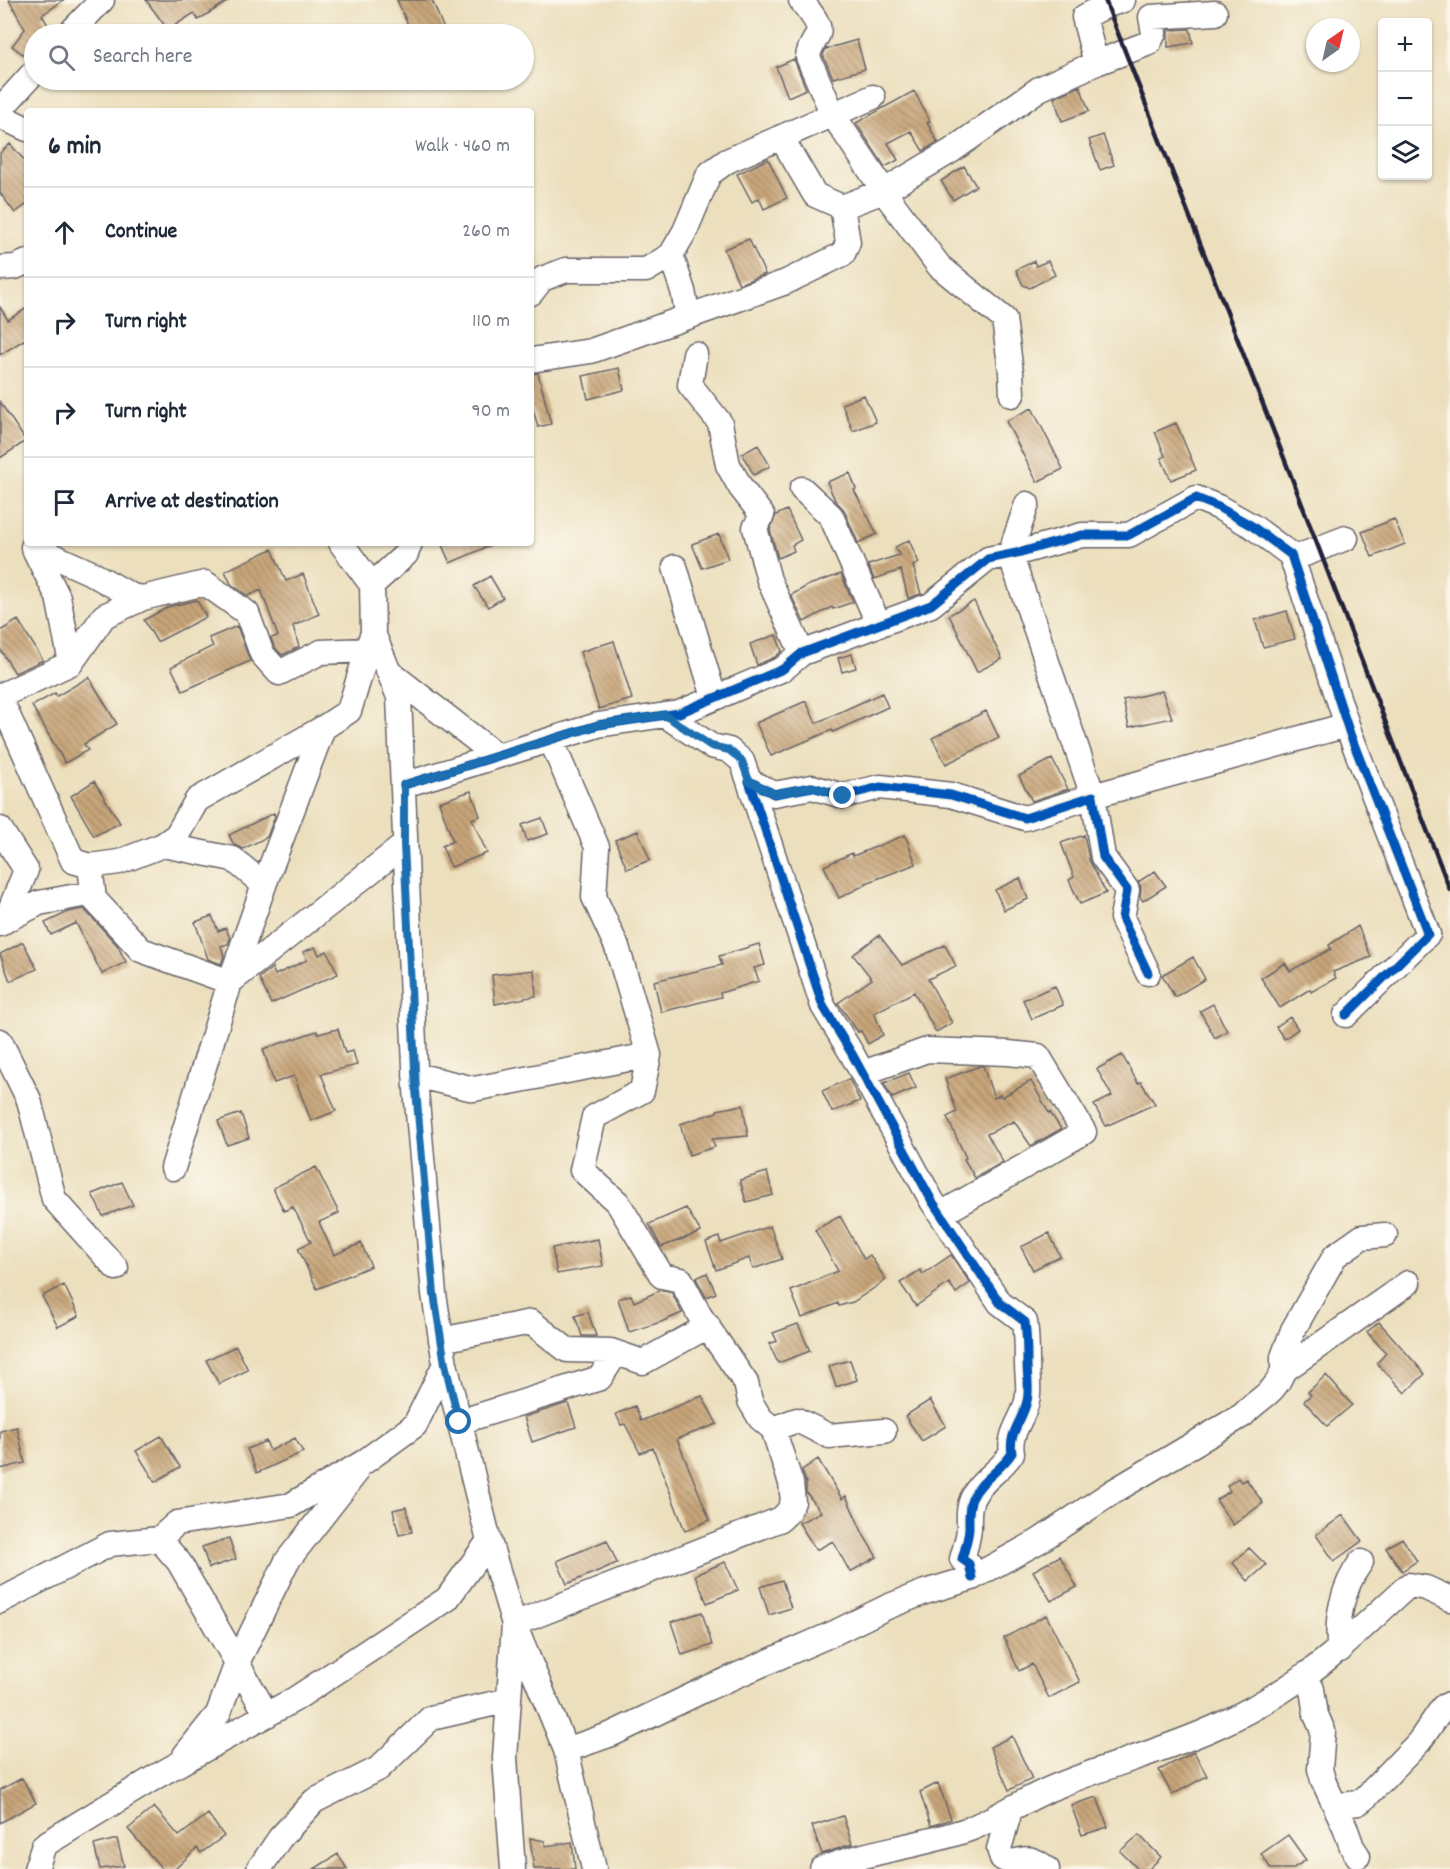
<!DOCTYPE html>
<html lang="en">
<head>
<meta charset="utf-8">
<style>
	body { margin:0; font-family:Dekko,sans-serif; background:#f2f2f3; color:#1f2937 }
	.controls { position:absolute; right:18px; top:18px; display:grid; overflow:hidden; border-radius:6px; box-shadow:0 2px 4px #0004 }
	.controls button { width:54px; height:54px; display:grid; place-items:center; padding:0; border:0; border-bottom:2px solid #e0e1e3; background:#fff; color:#1f2937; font:30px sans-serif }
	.compass { position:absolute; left:1306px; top:18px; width:54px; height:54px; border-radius:50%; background:#fff; box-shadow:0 2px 4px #0004; rotate:34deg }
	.stop { position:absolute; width:18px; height:18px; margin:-14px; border:4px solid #1f6fb2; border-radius:50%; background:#fff }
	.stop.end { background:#1f6fb2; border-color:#fff; box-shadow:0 2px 6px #0008 }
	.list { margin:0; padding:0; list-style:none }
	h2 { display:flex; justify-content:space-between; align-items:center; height:78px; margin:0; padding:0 24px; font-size:26px }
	h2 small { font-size:20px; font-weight:400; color:#747a83 }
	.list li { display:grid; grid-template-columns:39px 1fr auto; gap:18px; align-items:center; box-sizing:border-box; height:90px; padding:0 24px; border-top:2px solid #e0e1e3 }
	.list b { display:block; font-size:22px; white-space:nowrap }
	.list em { font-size:20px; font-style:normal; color:#747a83 }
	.icon { flex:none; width:33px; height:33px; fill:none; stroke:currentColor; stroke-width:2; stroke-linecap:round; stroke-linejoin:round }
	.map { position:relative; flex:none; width:1450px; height:1869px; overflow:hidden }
	.search { position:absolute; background:#fff; box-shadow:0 2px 4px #0004; left:24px; top:24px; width:510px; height:66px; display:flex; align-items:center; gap:15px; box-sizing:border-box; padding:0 21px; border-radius:33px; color:#747a83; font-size:22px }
	.panel { position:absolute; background:#fff; box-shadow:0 2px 4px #0004; left:24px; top:108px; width:510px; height:438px; border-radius:6px }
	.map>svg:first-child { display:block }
	.building { fill:url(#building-back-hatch) }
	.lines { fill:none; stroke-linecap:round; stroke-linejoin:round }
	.minor-casing { stroke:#696468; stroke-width:27 }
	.minor { stroke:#fff; stroke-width:24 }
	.rail { stroke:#22223b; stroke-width:4.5 }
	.cycleway-casing { stroke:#fbf7ec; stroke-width:13 }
	.cycleway { stroke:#0057b8; stroke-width:9 }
	.route { stroke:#1f6fb2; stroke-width:8 }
</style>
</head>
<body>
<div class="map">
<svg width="1450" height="1869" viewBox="0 0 1450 1869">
	<defs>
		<pattern id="building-back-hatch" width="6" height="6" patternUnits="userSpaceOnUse" patternTransform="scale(1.5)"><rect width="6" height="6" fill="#c8a579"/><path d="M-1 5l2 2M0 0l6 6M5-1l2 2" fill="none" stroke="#a28664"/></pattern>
	</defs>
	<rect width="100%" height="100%" fill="#fbf7ec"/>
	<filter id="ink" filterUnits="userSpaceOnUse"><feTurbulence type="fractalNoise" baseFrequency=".0167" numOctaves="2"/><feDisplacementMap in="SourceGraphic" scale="12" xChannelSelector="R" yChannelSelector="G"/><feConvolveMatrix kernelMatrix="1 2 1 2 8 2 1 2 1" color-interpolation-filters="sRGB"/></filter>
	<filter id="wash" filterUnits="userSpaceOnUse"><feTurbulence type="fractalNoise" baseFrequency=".008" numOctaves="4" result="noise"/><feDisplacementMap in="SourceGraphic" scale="24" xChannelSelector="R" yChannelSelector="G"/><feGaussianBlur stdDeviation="1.35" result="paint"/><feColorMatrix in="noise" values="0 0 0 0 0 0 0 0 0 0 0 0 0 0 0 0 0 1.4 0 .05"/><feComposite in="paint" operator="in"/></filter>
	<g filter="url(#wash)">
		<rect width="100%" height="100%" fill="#ecdfbd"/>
		<g id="blocks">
			<path class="building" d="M9 0H64L42 15 49 27 39 34H34V40L24 55 12 46 25 29Z
				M146 0H230L198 20 194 13 168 30Z
				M397 0H432L446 34H412Z
				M1190 29 1193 43 1168 47V30Z
				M857 40 865 69 833 78 823 55 826 49Z
				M794 59 806 89 788 97 776 67Z
				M1080 86 1089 111 1062 121 1054 98Z
				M914 91 930 121 927 123 938 142 923 151 911 131 888 143 898 160 885 167 856 123Z
				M1103 135 1114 165 1100 170 1089 140Z
				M10 144 27 163V204L15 213 0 193V153Z
				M768 159 787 198 764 209 759 198 752 202 737 174Z
				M964 166 976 186 953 200 941 181Z
				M749 239 765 274 739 284 724 249Z
				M1034 261 1036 266 1048 261 1055 275 1030 288 1023 285 1016 270Z
				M0 307 8 320 27 308V338L0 355Z
				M619 368 624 390 588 399 583 376Z
				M538 373 551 424 538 427 533 409H531V374Z
				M864 395 876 422 853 431 842 404Z
				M0 402 26 441 0 458Z
				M1032 408 1063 469 1037 482 1006 421Z
				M1176 423 1196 470 1171 480 1161 458 1165 456 1155 432Z
				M758 445 770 466 754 475 742 454Z
				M850 473 856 489 854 490 877 534 858 543 844 510 835 500 827 482Z
				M787 510 801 540 792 545 794 551 778 558 770 530 776 515Z
				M1394 519 1405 544 1372 557 1362 532Z
				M719 534 728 559 702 568 692 544Z
				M909 540 919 563 913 566 921 594 908 598 901 570 874 579 868 565 899 555 895 547Z
				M441 543H496L450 563Z
				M272 549 286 581 303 574 319 614 293 626 299 647 282 655 274 647 271 638 278 636 261 590 248 596 231 584 225 571Z
				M841 574 853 602 833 609 832 607 804 622 791 595 809 585Z
				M490 576 503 598 488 607 474 586Z
				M197 600 206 617 157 642 144 620 168 607Z
				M974 601 1002 659 977 672 949 615Z
				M1287 611 1295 639 1263 647 1255 620Z
				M18 620 43 660 15 673 0 649V631Z
				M237 626 250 661 183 691 171 667 213 646 209 638Z
				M776 635 782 651 775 657 757 665 750 644Z
				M614 641 632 699 599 709 580 652Z
				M852 654 856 668 842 672 838 658Z
				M89 677 117 724 84 744 88 750 65 763 32 706 55 693 57 696Z
				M1162 691 1172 718 1129 727 1123 700Z
				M882 693 888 707 833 732 832 730 771 756 756 723 806 701 816 723Z
				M986 711 999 738 946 764 932 738Z
				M1052 759 1068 789 1032 801 1019 776Z
				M94 781 120 823 94 836 71 796Z
				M471 791 480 816 472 819 487 853 451 867 442 846 453 841 439 802Z
				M274 813 275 816 267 837 243 849 234 845 229 835Z
				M542 818 548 834 527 841 522 825Z
				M638 831 650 860 627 869 615 840Z
				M905 835 916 864 866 883 867 884 839 898 824 866 852 853 853 856Z
				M1084 835 1089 860 1106 893 1080 904 1069 880 1074 877 1061 843Z
				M1155 871 1166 886 1143 901 1140 897 1141 887 1138 882Z
				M1020 878 1028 899 1004 910 995 890Z
				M84 909 117 945 126 962 102 974 76 923 51 935 45 923 68 912Z
				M212 916 218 931 226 928 230 938 228 944 221 946 224 956 221 964 208 959 195 922Z
				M1358 926 1371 957 1333 972 1336 978 1311 992 1310 989 1280 1008 1261 978 1285 963 1290 971 1331 949 1329 945Z
				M879 935 902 965 945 945 956 966 928 979 952 1023 936 1032 914 992 874 1013 883 1035 868 1044 861 1031 858 1032 838 1003 872 979 853 955Z
				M23 942 37 969 10 981 0 954Z
				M759 944 765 965 754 968 759 981 720 993 721 997 661 1012 654 981 722 965 719 956Z
				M315 947 319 955 327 951 338 974 271 1004 259 978 272 968 275 975 307 960 303 952Z
				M1193 957 1205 979 1175 997 1162 975Z
				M534 970 536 996 495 1004 492 975Z
				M1055 986 1063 1005 1032 1019 1023 1000Z
				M1213 1004 1227 1031 1215 1038 1200 1011Z
				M1290 1017 1298 1029 1284 1039 1276 1027Z
				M338 1029 345 1053 353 1051 357 1065 321 1074 336 1111 311 1121 294 1076 274 1083 263 1049 317 1031 318 1034Z
				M1122 1055 1138 1083 1141 1082 1155 1104 1106 1126 1094 1105 1112 1096 1097 1069Z
				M980 1066H983L994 1098 1000 1095 1002 1097 1031 1081 1049 1113 1050 1112 1061 1129 1031 1146 1014 1121 987 1134 1003 1162 975 1178 964 1159 966 1158 947 1117 957 1112 945 1079Z
				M909 1073 916 1088 892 1098 884 1083Z
				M849 1079 860 1101 832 1112 822 1091Z
				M743 1105 748 1136 712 1139 715 1147 689 1155 680 1124 717 1112V1110Z
				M241 1113 249 1138 227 1145 218 1121Z
				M316 1167 339 1213 319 1222 334 1255 361 1243 371 1266 317 1289 298 1248 311 1242 293 1207 284 1211 273 1188Z
				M767 1172 773 1195 746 1202 740 1180Z
				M122 1182 133 1205 103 1216 92 1194Z
				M686 1208 701 1232 661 1247 649 1224Z
				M840 1216 864 1259 870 1255 886 1280 853 1302 839 1306 838 1303 802 1318 791 1291 838 1271 815 1230Z
				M770 1226 782 1259 753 1269 749 1258 716 1270 706 1242 719 1237 721 1243Z
				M1049 1233 1060 1256 1033 1270 1021 1247Z
				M598 1239 603 1266 557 1274 552 1248Z
				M951 1255 970 1283 956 1293 949 1283 916 1306 900 1283 920 1270 923 1274Z
				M707 1273 716 1293 706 1297 696 1278Z
				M64 1285 79 1316 58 1327 42 1296Z
				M661 1290 672 1293 682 1313 661 1322 629 1332 618 1299 631 1295 634 1302Z
				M588 1312 596 1336H582L575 1316Z
				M1379 1322 1425 1374 1405 1393 1377 1363 1386 1353 1367 1332Z
				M798 1324 810 1351 778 1363 769 1344 777 1341 773 1333Z
				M236 1346 248 1370 219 1384 206 1360Z
				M850 1360 857 1380 836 1387 829 1366Z
				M1326 1375 1352 1405 1327 1426 1304 1401 1311 1395 1308 1392Z
				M702 1396 717 1424 677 1439 710 1520 685 1531 653 1448 640 1453 625 1424 621 1425 616 1414 635 1406 641 1421Z
				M930 1400 946 1426 922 1441 905 1416Z
				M568 1403 576 1427 532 1442 524 1417Z
				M17 1427 25 1463 0 1469V1431Z
				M161 1436 180 1467 155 1482 136 1451Z
				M295 1438 303 1452 257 1473 247 1449 266 1441 270 1451Z
				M818 1459 842 1499 846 1496 864 1536 877 1557 850 1572 833 1541 816 1550 799 1523 821 1512 806 1492V1483L802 1470Z
				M1238 1478 1241 1482 1246 1479 1263 1503 1233 1525 1216 1500 1230 1491 1227 1486Z
				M406 1507 412 1532 399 1535 393 1510Z
				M1343 1515 1362 1541 1334 1561 1316 1535Z
				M229 1538 236 1559 209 1568 202 1547Z
				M1402 1538 1417 1561 1402 1571 1386 1548Z
				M607 1540 617 1563 567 1584 557 1561Z
				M1249 1548 1266 1565 1248 1581 1233 1563Z
				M1060 1556 1077 1587 1051 1601 1033 1571Z
				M725 1562 738 1590 707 1603 695 1575Z
				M782 1580 791 1608 769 1615 760 1587Z
				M702 1612 712 1645 682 1655 671 1622Z
				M1046 1615 1080 1682 1049 1698 1032 1664 1019 1671 1004 1638Z
				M1012 1736 1032 1779 1009 1790 990 1747Z
				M1194 1752 1207 1776 1172 1795 1159 1770Z
				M22 1778 36 1803 0 1823V1790Z
				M938 1783 951 1819 931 1826 920 1792Z
				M1097 1797 1108 1827 1082 1835 1071 1805Z
				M154 1807 179 1836 208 1814 224 1836 201 1853 197 1848 175 1869H162L128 1829Z
				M843 1816 852 1844 822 1854 812 1826Z
				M1139 1835 1161 1857 1149 1869H1138L1120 1851Z
				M1288 1835 1306 1860 1292 1869H1271L1261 1854Z
				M530 1838 545 1841V1846L572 1842 575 1869H534Z
				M117 1839 124 1866 100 1869 94 1845Z
				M338 1854 347 1869H314Z"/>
		</g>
	</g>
	<g filter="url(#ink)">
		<use href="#blocks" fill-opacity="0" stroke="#696468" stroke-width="1.5"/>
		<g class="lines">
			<g class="minor-casing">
				<path id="minor" d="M801 0C807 9 822 24 818 34 814 43 809 47 808 57L833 115 890 200 939 266 1004 319 1011 372 1012 395
					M69 34 102 0
					M1096 63 1084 17 1107 5 1123 0
					M0 110 34 72
					M0 116 27 129
					M781 137 815 195 842 207
					M0 268 15 267 27 262
					M531 293 542 279 566 270H646L671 255
					M688 317 683 291 671 255 685 231 709 174 727 161 873 97
					M695 354 690 385 720 423 728 465 741 488 762 515 755 528 769 580 802 653
					M531 360 591 351 786 282 843 254 848 242 842 207 884 191 951 151 1039 89 1096 63 1149 43 1154 33 1151 17 1215 13
					M802 489 831 516 879 625
					M1027 504 1010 554 1093 796 1347 725
					M341 543 372 585 373 633 399 697 416 1090 434 1294 445 1364 489 1541 514 1624 566 1750 594 1869
					M33 547 58 597 71 663
					M33 547 89 572 132 596 143 598
					M1292 559 1346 538
					M675 567 714 697
					M372 585 406 554 410 543
					M389 672 497 756
					M0 696 71 663 104 616 143 598 205 583 247 613 262 654 279 673 321 652 366 650
					M0 698 73 861 90 866 94 899 141 950 230 982 404 845
					M665 715 711 746 729 750 742 761 749 781
					M404 785 598 725 679 713 783 669 802 653 931 605 988 559 1021 552 1082 535H1129L1196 498 1218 507 1252 526 1291 555 1350 734 1428 934 1346 1015
					M0 829 26 870 6 920 0 924
					M163 845 233 859 264 885
					M90 866 119 862 163 845 177 835 197 800 323 728 349 711 371 638
					M6 920 39 903 93 893
					M0 1041 29 1100 54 1199 116 1268
					M863 1073 927 1050 1008 1053 1038 1056 1084 1132 941 1214
					M415 1075 474 1089 649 1055 617 947 594 897 597 847 551 740
					M173 1168 230 982 264 885 323 728
					M441 1340 531 1322 567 1350 611 1351 643 1362 708 1326
					M1283 1371V1357L1293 1330 1335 1256 1362 1237 1385 1235
					M459 1422 600 1378 616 1353
					M773 1429 797 1420 829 1436 884 1431
					M972 1578 969 1564 962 1559C965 1548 969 1537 969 1527 969 1517 968 1508 972 1499 981 1479 1001 1471 1012 1453 1008 1433 1023 1420 1027 1401 1030 1389 1027 1376 1027 1364 1027 1349 1027 1336 1025 1322L1000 1303 932 1201 852 1054 823 1006 749 781 774 794 812 787 843 796 880 787 951 795 1025 818 1093 796 1103 857 1127 890 1122 918 1148 973
					M0 1601 110 1544 159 1539
					M1340 1650C1335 1620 1343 1586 1361 1562
					M1305 1675 1312 1689 1316 1715 1323 1731 1320 1769 1323 1780 1345 1827 1352 1847 1358 1856
					M267 1715 179 1562 159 1539 177 1523 291 1505 364 1462 415 1425 445 1364
					M566 1750 612 1734 708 1688 834 1633 887 1607 925 1592 972 1578 1039 1541 1114 1491 1243 1415C1259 1397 1274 1395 1283 1371L1408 1283
					M185 1755 218 1714 237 1663 287 1561 355 1474
					M1335 1806 1358 1803 1365 1798 1419 1742 1443 1707 1450 1704
					M1010 1810 999 1849 1002 1858C1021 1869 1021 1848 1047 1869
					M36 1869 44 1845 157 1776 295 1699 447 1599 489 1541
					M259 1869 280 1838 314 1801 378 1769 431 1718 509 1700
					M513 1869 505 1758 514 1624 781 1519 788 1512 793 1502 791 1483 773 1429 760 1418 750 1401 746 1383 700 1316 681 1280 662 1276 618 1203 582 1170 594 1117 642 1091 649 1055
					M822 1869C870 1850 924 1846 972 1828 1003 1815 1030 1796 1062 1784 1114 1763 1169 1749 1220 1725 1248 1712 1277 1695 1303 1677 1341 1650 1374 1616 1409 1585L1426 1588 1450 1599"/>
			</g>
			<use href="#minor" class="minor"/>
			<path class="rail" d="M1105 0 1291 476 1450 890"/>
			<g class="cycleway-casing">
				<path id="cycleway" d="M404 785 598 725 679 713 783 669 802 653 931 605 988 559 1021 552 1082 535H1129L1196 498 1218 507 1252 526 1291 555 1350 734 1428 934 1346 1015
					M972 1578 969 1564 962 1559C965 1548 969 1537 969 1527 969 1517 968 1508 972 1499 981 1479 1001 1471 1012 1453 1008 1433 1023 1420 1027 1401 1030 1389 1027 1376 1027 1364 1027 1349 1027 1336 1025 1322L1000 1303 932 1201 852 1054 823 1006 749 781 774 794 812 787 843 796 880 787 951 795 1025 818 1093 796 1103 857 1127 890 1122 918 1148 973"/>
			</g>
			<use href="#cycleway" class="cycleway"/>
		</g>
	</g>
	<g class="lines" filter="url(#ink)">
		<path class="route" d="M459 1422 445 1364 434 1294 416 1090 404 845V785L598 725 665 715 711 746 729 750 742 761 749 781 774 794 812 787 843 796"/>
	</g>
</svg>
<div class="controls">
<button>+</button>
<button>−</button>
<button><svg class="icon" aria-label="layers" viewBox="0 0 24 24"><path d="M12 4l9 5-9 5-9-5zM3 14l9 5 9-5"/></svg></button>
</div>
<svg class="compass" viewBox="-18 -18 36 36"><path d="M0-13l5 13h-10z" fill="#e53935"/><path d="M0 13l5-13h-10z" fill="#747a83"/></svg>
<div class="stop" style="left:459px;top:1422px"></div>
<div class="stop end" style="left:843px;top:796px"></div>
<div class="search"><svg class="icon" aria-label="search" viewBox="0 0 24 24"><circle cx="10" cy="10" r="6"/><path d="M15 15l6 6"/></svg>Search here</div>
<section class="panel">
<h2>6 min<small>Walk · 460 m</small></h2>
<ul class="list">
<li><svg class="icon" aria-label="ahead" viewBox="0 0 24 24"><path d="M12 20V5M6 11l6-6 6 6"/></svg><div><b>Continue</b></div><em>260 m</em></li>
<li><svg class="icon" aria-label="right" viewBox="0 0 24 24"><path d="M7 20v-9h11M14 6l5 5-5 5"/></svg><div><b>Turn right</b></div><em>110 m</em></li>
<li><svg class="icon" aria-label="right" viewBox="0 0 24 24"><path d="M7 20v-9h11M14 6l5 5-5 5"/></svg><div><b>Turn right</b></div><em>90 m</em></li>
<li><svg class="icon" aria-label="arrive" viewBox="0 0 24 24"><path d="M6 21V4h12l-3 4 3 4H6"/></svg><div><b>Arrive at destination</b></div></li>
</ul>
</section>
</div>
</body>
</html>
